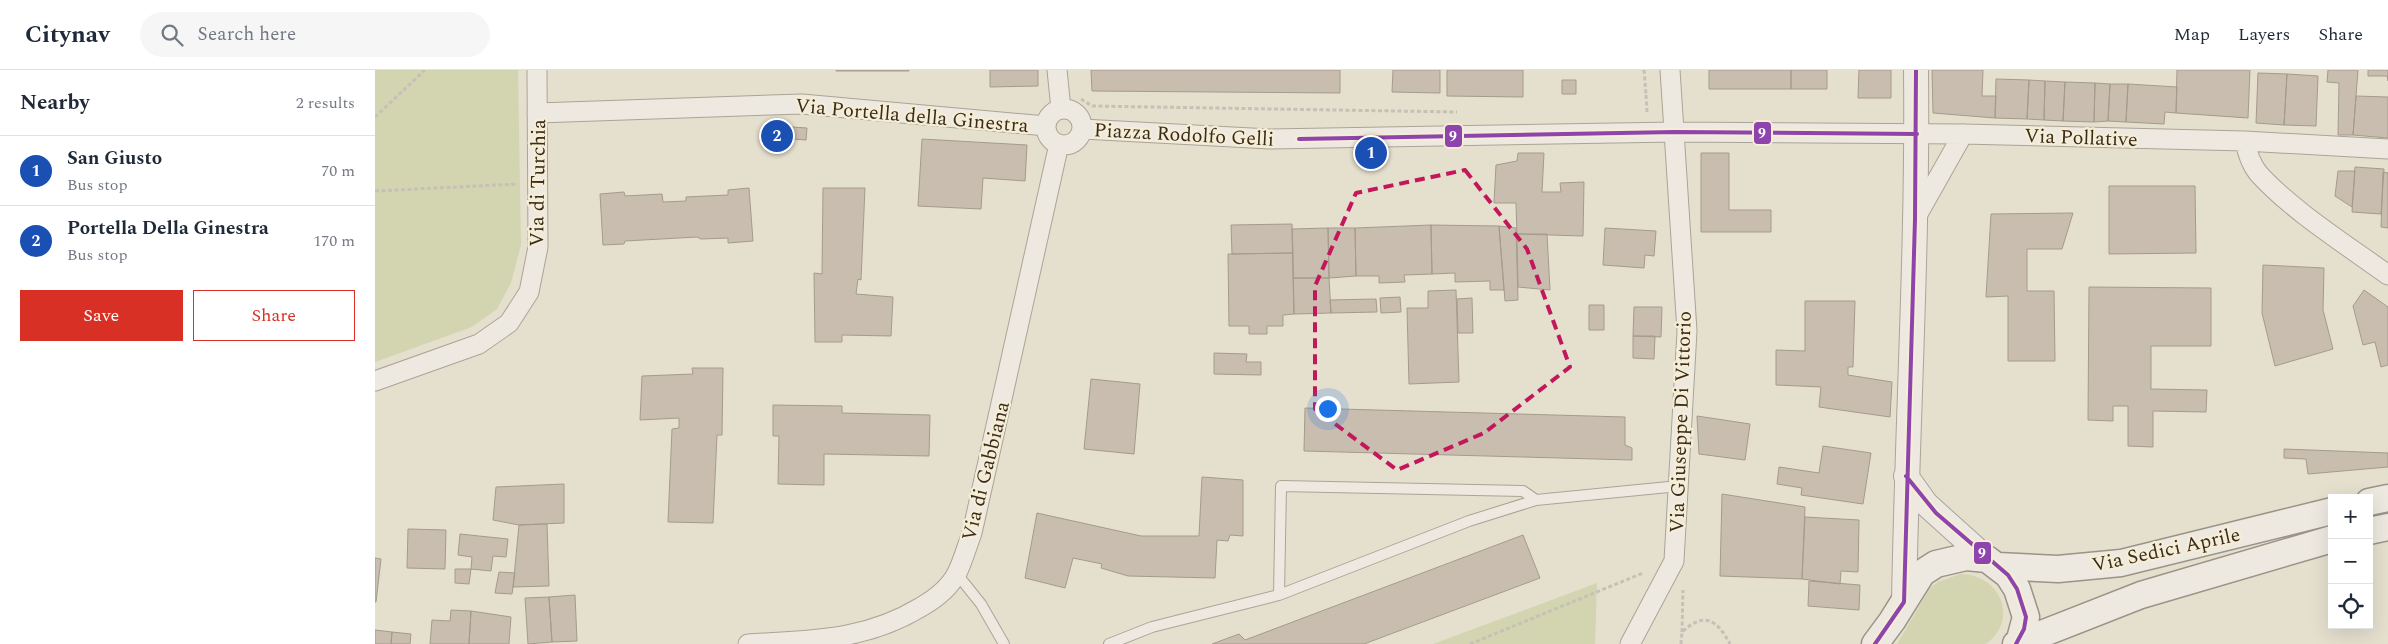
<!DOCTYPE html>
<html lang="en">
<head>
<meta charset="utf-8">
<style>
	body { margin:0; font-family:Spectral,serif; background:#f6f6f7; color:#1f2937 }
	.controls { position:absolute; right:15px; bottom:15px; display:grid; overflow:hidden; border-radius:0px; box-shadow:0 5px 20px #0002 }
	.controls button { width:45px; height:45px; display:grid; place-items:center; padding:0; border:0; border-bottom:1px solid #e0e1e3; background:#fff; color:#1f2937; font:25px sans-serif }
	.you { position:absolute; left:952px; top:338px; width:18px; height:18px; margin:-12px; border:4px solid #fff; border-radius:50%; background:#1a73e8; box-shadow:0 0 0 8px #1a73e833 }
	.badge { display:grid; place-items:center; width:32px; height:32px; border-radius:50%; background:#d93025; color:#fff; font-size:16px; font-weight:700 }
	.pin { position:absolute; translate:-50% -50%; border:2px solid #fff; box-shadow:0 1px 5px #0006 }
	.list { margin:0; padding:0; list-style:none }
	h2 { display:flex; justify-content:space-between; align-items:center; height:65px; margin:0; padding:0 20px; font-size:21px }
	h2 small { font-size:16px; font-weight:400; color:#747a83 }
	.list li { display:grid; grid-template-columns:32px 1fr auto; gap:15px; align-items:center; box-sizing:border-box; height:70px; padding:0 20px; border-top:1px solid #e0e1e3 }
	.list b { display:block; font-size:19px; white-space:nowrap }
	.list p { margin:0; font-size:16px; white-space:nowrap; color:#747a83 }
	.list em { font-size:16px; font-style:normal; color:#747a83 }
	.actions { display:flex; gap:10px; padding:15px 20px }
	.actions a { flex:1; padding:11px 0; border:1px solid #d93025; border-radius:0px; text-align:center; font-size:18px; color:#d93025 }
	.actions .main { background:#d93025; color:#fff }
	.icon { flex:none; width:28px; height:28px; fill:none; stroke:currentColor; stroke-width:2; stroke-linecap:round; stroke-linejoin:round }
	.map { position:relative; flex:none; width:2013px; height:574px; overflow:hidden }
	header { display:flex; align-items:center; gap:30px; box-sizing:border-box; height:70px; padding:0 25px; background:#fff; border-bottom:1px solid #e0e1e3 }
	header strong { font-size:24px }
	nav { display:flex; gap:28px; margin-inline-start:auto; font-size:18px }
	.search { width:350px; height:45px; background:#f6f6f7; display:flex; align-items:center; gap:12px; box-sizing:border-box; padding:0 18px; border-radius:28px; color:#747a83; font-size:19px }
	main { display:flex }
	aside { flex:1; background:#fff }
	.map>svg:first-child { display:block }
	.green { fill:#d3d5b1 }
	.building { fill:#c9bdaf; stroke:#a59b8d }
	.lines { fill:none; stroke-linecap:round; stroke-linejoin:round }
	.service-casing { stroke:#aaa497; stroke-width:12 }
	.minor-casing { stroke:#aaa497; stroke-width:21 }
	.tertiary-casing { stroke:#aaa497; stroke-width:26 }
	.secondary-casing { stroke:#9a9387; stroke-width:29 }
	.path { stroke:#c6c0b7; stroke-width:3; stroke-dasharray:4 2.5; stroke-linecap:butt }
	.service { stroke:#eee9e0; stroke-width:10 }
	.minor { stroke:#eee9e0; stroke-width:19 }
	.tertiary { stroke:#eee9e0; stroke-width:24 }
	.secondary { stroke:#eee9e0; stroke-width:26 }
	.bus-1-casing { stroke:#f6edd5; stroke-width:8 }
	.bus-1 { stroke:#8e44ad; stroke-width:4 }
	.marked { fill:none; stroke:#c2185b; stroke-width:4; stroke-dasharray:10 6; stroke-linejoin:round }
	.labels { text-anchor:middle; stroke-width:4.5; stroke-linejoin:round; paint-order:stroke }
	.street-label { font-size:20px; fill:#392c1f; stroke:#f6edd5 }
	.line-badge { stroke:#f6edd5; stroke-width:2 }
	.badge-label { font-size:14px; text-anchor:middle; font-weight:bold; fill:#fff }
</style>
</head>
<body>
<header>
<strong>Citynav</strong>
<div class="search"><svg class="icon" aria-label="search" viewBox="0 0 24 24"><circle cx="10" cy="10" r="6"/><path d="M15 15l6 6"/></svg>Search here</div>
<nav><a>Map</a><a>Layers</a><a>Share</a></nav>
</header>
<main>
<aside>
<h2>Nearby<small>2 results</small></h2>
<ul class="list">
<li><span class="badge" style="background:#1a4fb4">1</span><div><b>San Giusto</b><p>Bus stop</p></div><em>70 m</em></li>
<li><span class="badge" style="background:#1a4fb4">2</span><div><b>Portella Della Ginestra</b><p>Bus stop</p></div><em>170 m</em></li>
</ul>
<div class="actions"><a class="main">Save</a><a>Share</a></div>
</aside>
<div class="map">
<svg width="2013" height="574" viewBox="0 0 2013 574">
	<rect width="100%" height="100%" fill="#e5dfce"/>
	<path class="green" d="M0 0H143L146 175 136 213 122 239 97 257 0 292Z
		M1585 504C1625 504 1645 549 1611 574H1522L1555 518 1563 512Z
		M1222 513 1220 574H1058Z"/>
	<path class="building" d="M461 0H534V1H461Z
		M615 0H663V16L615 17Z
		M716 0H965V23L717 21Z
		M1018 0H1065V23L1017 22Z
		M1072 0H1148V27L1072 26Z
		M1334 0H1416V19H1334Z
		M1416 0H1452V19H1416Z
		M1484 0H1516V28H1483Z
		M1557 0H1608L1607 26H1621L1620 48 1558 43Z
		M1802 0H1875L1873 48 1801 43Z
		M1953 0H1983L1978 65H1963L1964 13 1952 12Z
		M1993 0H2013V11L2012 6H1993Z
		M1883 3 1912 4 1909 55 1881 53Z
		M1912 4 1943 6 1941 56 1909 55Z
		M1621 9 1654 10 1652 49 1620 48Z
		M1187 10H1201V24H1187Z
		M1654 10 1670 11 1669 50 1652 49Z
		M1670 11 1690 12 1688 51 1669 50Z
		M1690 12 1720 13 1719 52 1688 51Z
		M1720 13 1735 14 1733 51 1719 52Z
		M1735 14H1753L1751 52 1733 51Z
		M1753 14 1802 17 1801 43 1790 42 1789 54 1751 52Z
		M1981 26 2013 27V68L1978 65Z
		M417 57 432 58 431 70 417 69Z
		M547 69 652 75 650 111 608 108 606 139 543 136Z
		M1143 83H1169L1167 122H1186L1185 113 1209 112 1208 166 1142 164 1141 133H1119L1121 95 1142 91Z
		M1326 83H1354V140H1396V162H1326Z
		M1980 97 2009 99 2006 144 1977 142Z
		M1963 101H1980L1977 137 1960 126Z
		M2008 102 2013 103V158L2006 157Z
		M1734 116H1820L1821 183 1734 184Z
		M374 118 378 171 353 173V168L326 169 322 167 250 171 249 174 228 175 225 124 249 122 250 126 287 124 288 132 311 131V127L353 125V120Z
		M448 118H490L486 210 483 209 481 224 518 227 516 266 467 265V272H440L439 203 447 204Z
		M1698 143 1687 179H1652V221H1679L1680 291H1633V226L1611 227 1616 144Z
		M917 154 918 183 857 184 856 155Z
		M1056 155 1124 156 1129 220H1115V211L1080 212V203L1057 204Z
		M1056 155 1057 204 1029 205 1030 212 1004 213V206H981L980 158Z
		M1124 156 1141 158 1143 230 1130 231Z
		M953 158H980L981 206 954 208Z
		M953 158 954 208H918L917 159Z
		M1230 158 1281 161 1279 186 1270 185 1269 198 1228 195Z
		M1142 164H1172L1175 220 1143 217Z
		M918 183 919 244 908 245V256H892V264H874V256H854L853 184Z
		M1888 195 1949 198 1948 240 1958 279 1900 296 1887 243Z
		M918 208H954L956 243 919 244Z
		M1714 217 1836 218V276H1776V319L1832 320 1831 342 1778 341V377L1753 376V336H1738V351L1713 350Z
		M1081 220 1084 312 1034 314 1032 238H1053V221Z
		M1989 220 2013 237V295L2006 297 2000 272 1988 275 1978 236Z
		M1025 227 1026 242 1006 243 1005 228Z
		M1097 228 1098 263H1083L1082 229Z
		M1001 229 1002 242 956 243 955 230Z
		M1430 231H1480L1478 297H1473V305L1517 312 1515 347 1444 337 1446 317 1401 315V280L1430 281Z
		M1214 235H1229V260H1214Z
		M1259 237H1287L1286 267 1258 266Z
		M1258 266H1280L1279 289 1258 288Z
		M839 283 872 284 871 292H886V305L839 304Z
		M317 298H348L347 365H342L338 453 293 452 297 359 304 358V348L265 350 267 306 318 304Z
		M716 309 765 314 759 384 709 379Z
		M398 335 467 336V343L555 345 554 386 449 384V415L403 414 404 366H398Z
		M930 338 1250 347V375L1257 378V390L929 381Z
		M1322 346 1375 354 1370 390 1324 384Z
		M1448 376 1496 383 1488 434 1426 425 1427 418 1402 414 1404 397 1444 403Z
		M1909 379 2013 383V397L1933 404 1931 389 1909 388Z
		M827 407 868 410V466L855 465 853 471 842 470 840 508 753 506 726 498 727 494 698 488 690 518 650 508 662 443 766 466H824Z
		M189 414V453L144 455 118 450 121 417Z
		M1347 424 1430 437 1427 509 1345 506Z
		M1430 447 1484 450 1483 502 1466 501 1465 514 1427 509Z
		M172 454 174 516 138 517 144 455Z
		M33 459 71 460 70 499 32 498Z
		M85 464 133 469 131 487 118 486 116 501 96 499 97 487 83 485Z
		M1148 465 1165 508 989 574H837L864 564 870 570Z
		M0 488 6 489 1 532H0Z
		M80 499H96L94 514 80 513Z
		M124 502 140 503 137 524 120 523Z
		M1434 511 1485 515 1484 540 1433 536Z
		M200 525 202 571 177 572 174 527Z
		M174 527 177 572 153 574 150 528Z
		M76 540 96 541 94 574H55L57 550 75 551Z
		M96 541 136 547 134 574H94Z
		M0 560 17 562 16 574H0Z
		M17 562 36 564 35 574H16Z"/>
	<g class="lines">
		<g class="service-casing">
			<path id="service" d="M582 504 606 534 629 574
				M904 525 906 416 1148 421 1161 430
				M734 574 777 557 904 525 1094 451 1161 430 1304 416"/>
		</g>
		<g class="minor-casing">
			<path id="minor" d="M682 0 686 39
				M671 57a18 18 0 1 1 36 0a18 18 0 1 1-36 0Z
				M162 43 427 34 671 56
				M707 59 895 69 1300 62 1588 64 1870 71 2013 79
				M1870 71C1872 82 1876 94 1883 103 1916 140 1973 176 2013 205
				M1540 149 1588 64
				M0 311 104 274 134 253 154 222 163 177 162 0
				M373 574C436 570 490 571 546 537 560 529 575 517 582 503 588 491 592 476 597 463L684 74
				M1255 574 1299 491 1312 261 1295 0"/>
		</g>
		<g class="tertiary-casing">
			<path id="tertiary" d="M1531 406 1551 434 1612 489
				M1529 532C1532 355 1543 177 1541 0"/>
		</g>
		<g class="secondary-casing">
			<path id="secondary" d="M1994 432 2013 428
				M1994 461 2013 457
				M1623 496 1683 499 1746 493 1957 441
				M1500 574 1517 551 1547 503 1561 494 1591 487 1612 489 1633 505 1642 519 1651 547 1644 573
				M1641 574 1766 525 1957 469"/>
		</g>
		<path class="path" d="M1269 0 1271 25
			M1271 25 1272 42
			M706 29 717 36 1082 42
			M0 47 50 0
			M0 121 143 114
			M1307 562 1308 520
			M1095 574 1268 503
			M1306 574 1307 562C1330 541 1342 550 1355 574"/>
		<use href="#service" class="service"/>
		<use href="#minor" class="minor"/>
		<use href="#tertiary" class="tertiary"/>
		<use href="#secondary" class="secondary"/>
		<g class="bus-1-casing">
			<path id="bus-1" d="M924 69 1300 62 1542 64
				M1531 406 1561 443 1633 505 1642 519 1651 547 1649 559 1641 574
				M1500 574 1529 532 1540 149 1541 0"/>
		</g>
		<use href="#bus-1" class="bus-1"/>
	</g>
	<path class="marked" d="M1090 100 1152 179 1195 297 1109 363 1022 400 940 339V216L981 123Z"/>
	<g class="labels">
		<g class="street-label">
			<text transform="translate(537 45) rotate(5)" y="7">Via Portella della Ginestra</text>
			<text transform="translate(809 64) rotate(3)" y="7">Piazza Rodolfo Gelli</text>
			<text transform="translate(1706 67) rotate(2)" y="7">Via Pollative</text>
			<text transform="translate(162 113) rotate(-89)" y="7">Via di Turchia</text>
			<text transform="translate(1305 352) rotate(-88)" y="7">Via Giuseppe Di Vittorio</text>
			<text transform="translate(610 401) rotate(-76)" y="7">Via di Gabbiana</text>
			<text transform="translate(1791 479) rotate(-12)" y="7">Via Sedici Aprile</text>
		</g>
	</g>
	<g class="line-badge">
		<rect x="1378" y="51" width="19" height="24" rx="5" fill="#8e44ad"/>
		<rect x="1069" y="54" width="19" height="24" rx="5" fill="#8e44ad"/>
		<rect x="1598" y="471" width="19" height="24" rx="5" fill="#8e44ad"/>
	</g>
	<g class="badge-label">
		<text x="1387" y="68">9</text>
		<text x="1078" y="71">9</text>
		<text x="1607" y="488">9</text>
	</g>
</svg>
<div class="controls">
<button>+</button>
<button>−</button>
<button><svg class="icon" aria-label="locate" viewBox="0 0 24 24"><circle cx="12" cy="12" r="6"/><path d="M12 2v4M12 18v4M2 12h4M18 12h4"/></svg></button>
</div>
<div class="you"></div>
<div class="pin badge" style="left:996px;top:83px;background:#1a4fb4">1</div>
<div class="pin badge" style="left:402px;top:66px;background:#1a4fb4">2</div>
</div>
</main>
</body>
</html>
